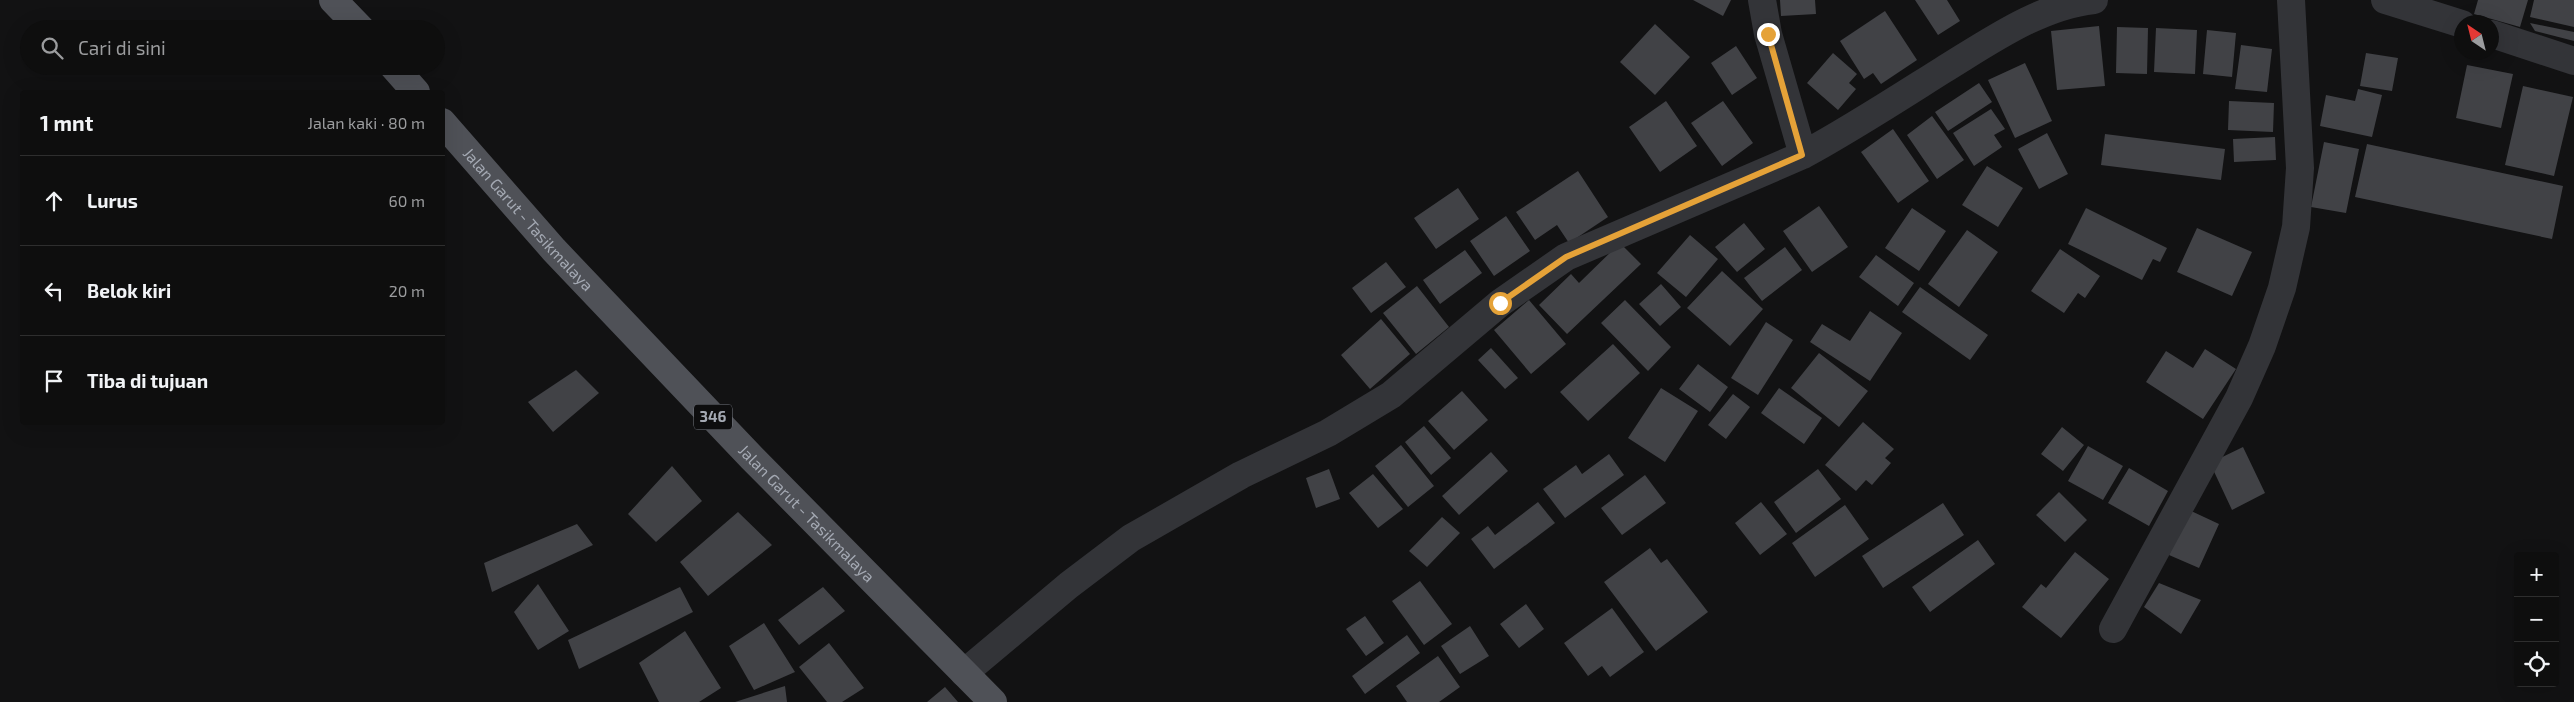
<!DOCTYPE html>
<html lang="id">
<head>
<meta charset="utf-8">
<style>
	body { margin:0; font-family:"Exo 2",sans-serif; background:#1c1c1c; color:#f1f3f6 }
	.controls { position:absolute; right:15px; bottom:15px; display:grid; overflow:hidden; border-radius:5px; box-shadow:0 5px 20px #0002 }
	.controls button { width:45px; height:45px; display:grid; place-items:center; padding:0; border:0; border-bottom:1px solid #2e2e2e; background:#0e0e0e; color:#f1f3f6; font:25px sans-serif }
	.compass { position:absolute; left:2454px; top:15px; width:45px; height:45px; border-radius:50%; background:#0e0e0e; box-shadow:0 5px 20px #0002; rotate:325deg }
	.stop { position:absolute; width:15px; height:15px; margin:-11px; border:4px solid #e5a238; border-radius:50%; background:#fff }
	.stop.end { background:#e5a238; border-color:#fff; box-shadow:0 1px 5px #0008 }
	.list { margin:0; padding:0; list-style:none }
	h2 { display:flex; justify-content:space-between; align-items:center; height:65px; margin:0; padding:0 20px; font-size:21px }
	h2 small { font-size:16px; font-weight:400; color:#9b9c9e }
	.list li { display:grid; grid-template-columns:32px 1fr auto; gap:15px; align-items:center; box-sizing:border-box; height:90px; padding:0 20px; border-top:1px solid #2e2e2e }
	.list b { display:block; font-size:19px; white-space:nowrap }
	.list em { font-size:16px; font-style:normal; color:#9b9c9e }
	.icon { flex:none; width:28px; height:28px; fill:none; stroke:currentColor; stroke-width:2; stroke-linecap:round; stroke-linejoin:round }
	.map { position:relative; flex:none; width:2574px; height:702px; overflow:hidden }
	.search { position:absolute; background:#0e0e0e; box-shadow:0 5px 20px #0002; left:20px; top:20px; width:425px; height:55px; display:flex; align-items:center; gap:12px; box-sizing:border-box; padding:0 18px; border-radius:28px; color:#9b9c9e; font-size:19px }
	.panel { position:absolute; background:#0e0e0e; box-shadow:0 5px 20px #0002; left:20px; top:90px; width:425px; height:335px; border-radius:5px }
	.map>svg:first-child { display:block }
	.building { fill:#414246 }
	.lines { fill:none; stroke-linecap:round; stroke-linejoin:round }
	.minor { stroke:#333438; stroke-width:28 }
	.primary { stroke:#4f5157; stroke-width:28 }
	.route { stroke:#e5a238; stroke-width:6 }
	.labels { text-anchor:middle; stroke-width:4; stroke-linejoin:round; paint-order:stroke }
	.shield { fill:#0d0d0e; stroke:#777a82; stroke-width:1 }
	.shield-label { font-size:15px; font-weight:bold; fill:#a4a9b3 }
	.street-label { font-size:16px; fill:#a4a9b3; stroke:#0d0d0e }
</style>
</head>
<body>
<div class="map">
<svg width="2574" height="702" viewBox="0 0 2574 702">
	<rect width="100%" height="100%" fill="#121213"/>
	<path class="building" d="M1693 0H1731L1723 16Z
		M1780 0H1815L1816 14 1781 16Z
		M1915 0H1947L1960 21 1938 35Z
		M2478 0H2528L2520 27 2474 14Z
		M2534 0H2574V27L2530 17Z
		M1885 11 1917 60 1881 84 1873 73 1864 79 1840 41Z
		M2530 23 2574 32V41L2535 31Z
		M1655 24 1690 57 1655 95 1620 62Z
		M2099 26 2105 86 2057 90 2051 31Z
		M2117 27 2148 28 2147 74 2116 73Z
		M2156 28 2197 30 2195 74 2154 72Z
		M2207 30 2236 33 2232 77 2203 74Z
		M2241 45 2272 49 2267 92 2235 89Z
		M1736 46 1757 78 1732 95 1711 63Z
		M1833 53 1857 74 1849 83 1856 89 1838 110 1807 83Z
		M2366 53 2398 58 2392 91 2360 86Z
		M2025 63 2052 121 2015 138 1988 80Z
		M2467 65 2513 74 2501 128 2456 118Z
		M1979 83 1992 102 1948 131 1935 112Z
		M2523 86 2573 97 2554 176 2505 165Z
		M2358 89 2382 95 2372 137 2320 126 2326 95 2355 101Z
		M1666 101 1697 146 1660 172 1629 127Z
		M1723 101 1753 143 1722 166 1691 123Z
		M2229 101 2274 103 2273 132 2228 130Z
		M1991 109 2005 129 1994 135 2002 147 1974 166 1953 133Z
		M1932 116 1964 160 1937 179 1907 135Z
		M1893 129 1929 181 1898 203 1861 152Z
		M2047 133 2068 174 2039 189 2018 149Z
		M2105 134 2225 149 2221 180 2101 165Z
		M2275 137 2276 160 2234 162 2233 139Z
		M2324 142 2359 149 2346 213 2311 207Z
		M2367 144 2563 186 2552 239 2355 197Z
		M1987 166 2023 188 1998 227 1962 205Z
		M1578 171 1608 217 1569 243 1557 225 1535 240 1516 212Z
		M1458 188 1479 219 1436 249 1414 218Z
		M1819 206 1848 247 1812 272 1783 231Z
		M1912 208 1946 231 1919 271 1885 248Z
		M2086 208 2167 248 2160 262 2153 259 2142 280 2068 244Z
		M1506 216 1530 251 1494 276 1470 241Z
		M1744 223 1765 249 1737 272 1715 247Z
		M2197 228 2252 252 2232 296 2177 272Z
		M1967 230 1998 252 1959 307 1928 284Z
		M1690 235 1718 259 1686 297 1657 273Z
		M1620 243 1641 264 1567 334 1539 305 1571 274 1579 283Z
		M1785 247 1802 270 1762 301 1744 278Z
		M2060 249 2100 276 2085 298 2078 293 2064 313 2031 291Z
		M1465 250 1482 273 1440 304 1423 280Z
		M1876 255 1914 283 1898 306 1859 277Z
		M1386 262 1406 287 1371 313 1352 288Z
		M1722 271 1763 309 1730 346 1687 308Z
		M1661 284 1681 307 1660 326 1639 304Z
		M1417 286 1449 327 1416 354 1383 313Z
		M1920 287 1988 335 1970 360 1902 312Z
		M1529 300 1566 344 1531 374 1494 330Z
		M1625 300 1671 347 1648 371 1601 323Z
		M1870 311 1902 333 1870 381 1810 342 1822 324 1850 341Z
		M1381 319 1410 354 1370 389 1341 355Z
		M1766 322 1793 340 1758 395 1731 378Z
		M1613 344 1640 373 1588 421 1560 392Z
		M1491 348 1518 378 1505 389 1478 360Z
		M2205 349 2236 369 2203 419 2146 382 2166 351 2193 368Z
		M1819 353 1868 391 1839 427 1791 388Z
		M1698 364 1728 387 1710 412 1679 389Z
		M576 370 599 393 553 432 528 402Z
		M1661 388 1698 411 1665 462 1628 438Z
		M1779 388 1822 418 1804 444 1761 413Z
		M1462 391 1488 420 1454 450 1428 421Z
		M1733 394 1750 407 1726 439 1708 425Z
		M1863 422 1894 449 1885 458 1891 463 1872 485 1866 480 1856 491 1825 465Z
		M1424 426 1451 458 1431 475 1405 442Z
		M2062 427 2084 445 2063 471 2041 454Z
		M1401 445 1434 486 1408 507 1375 466Z
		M2088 446 2123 466 2103 500 2068 481Z
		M2243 447 2265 493 2232 510 2210 463Z
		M1491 452 1508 471 1459 515 1442 496Z
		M1609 454 1624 475 1565 518 1543 489 1576 465 1582 474Z
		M672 466 702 501 656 542 628 514Z
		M2129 468 2168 491 2149 526 2108 503Z
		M1329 469 1340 499 1316 508 1306 478Z
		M1818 469 1841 499 1796 533 1774 502Z
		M1373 474 1403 509 1378 528 1349 493Z
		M1645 475 1666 503 1622 535 1601 508Z
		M2059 492 2087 520 2065 542 2036 515Z
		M1538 502 1555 523 1494 569 1471 539 1488 526 1495 535Z
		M1761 502 1787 534 1760 555 1735 523Z
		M1943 503 1964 535 1883 588 1862 556Z
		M1845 505 1869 539 1815 577 1792 543Z
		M2189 510 2219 524 2199 568 2169 555Z
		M738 512 772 545 708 596 680 562Z
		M1442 517 1460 533 1427 567 1409 551Z
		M577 524 593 545 492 592 484 563Z
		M1978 540 1995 564 1930 612 1912 587Z
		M1650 548 1661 563 1667 559 1708 612 1656 651 1604 582Z
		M2075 552 2109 579 2061 638 2022 607 2041 584 2046 588Z
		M1420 581 1452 624 1424 645 1392 601Z
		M2159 583 2201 600 2181 634 2144 607Z
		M538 584 569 631 538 650 514 612Z
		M680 587 693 612 579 669 568 640Z
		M823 587 845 611 799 645 778 620Z
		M1526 604 1544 629 1519 648 1500 624Z
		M1612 608 1644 652 1610 677 1602 666 1588 676 1564 643Z
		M1365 616 1384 643 1366 656 1346 629Z
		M764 623 795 672 754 690 729 646Z
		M1470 626 1489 656 1460 674 1441 646Z
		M685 631 721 688 699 702H659L639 663Z
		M1407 635 1420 653 1365 694 1352 676Z
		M829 643 864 688 842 702H827L799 667Z
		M1438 656 1460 687 1439 702H1407L1396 686Z
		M785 686 787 702H735Z
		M945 687 958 702H927Z"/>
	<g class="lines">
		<path class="minor" d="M1762 0 1768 34 1803 155
			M2385 0 2462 24
			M2492 34 2574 61
			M2113 629 2239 398 2262 346 2282 288 2296 227 2300 168 2291 0
			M964 673 1069 585 1131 538 1241 475 1328 433 1391 395 1500 303 1566 257 1803 155C1851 129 1897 99 1943 70 1989 42 2039 6 2094 0"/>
		<g class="primary">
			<path d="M333 0 361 29"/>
			<path d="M393 66 416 92"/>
			<path id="s1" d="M442 122 554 250 752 458 993 702"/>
		</g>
	</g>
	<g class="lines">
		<path class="route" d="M1500 303 1566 257 1802 155 1768 34"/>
	</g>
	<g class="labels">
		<rect class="shield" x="694" y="404.5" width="38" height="25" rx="4"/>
		<g class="shield-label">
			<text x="713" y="422">346</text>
		</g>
		<g class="street-label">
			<text dy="6" stroke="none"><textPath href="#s1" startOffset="130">Jalan Garut - Tasikmalaya</textPath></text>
			<text dy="6" stroke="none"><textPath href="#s1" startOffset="535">Jalan Garut - Tasikmalaya</textPath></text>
		</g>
	</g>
</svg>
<div class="controls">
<button>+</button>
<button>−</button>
<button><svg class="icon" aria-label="locate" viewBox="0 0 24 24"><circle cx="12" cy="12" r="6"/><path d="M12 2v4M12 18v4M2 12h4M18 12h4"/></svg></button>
</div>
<svg class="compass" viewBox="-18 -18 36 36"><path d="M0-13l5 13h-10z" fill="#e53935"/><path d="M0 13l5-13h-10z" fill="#9b9c9e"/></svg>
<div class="stop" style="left:1500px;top:303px"></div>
<div class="stop end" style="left:1768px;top:34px"></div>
<div class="search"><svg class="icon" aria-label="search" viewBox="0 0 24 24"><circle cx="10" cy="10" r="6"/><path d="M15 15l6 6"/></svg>Cari di sini</div>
<section class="panel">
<h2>1 mnt<small>Jalan kaki · 80 m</small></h2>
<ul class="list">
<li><svg class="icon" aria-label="ahead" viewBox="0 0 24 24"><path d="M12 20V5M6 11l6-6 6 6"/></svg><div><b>Lurus</b></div><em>60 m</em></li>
<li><svg class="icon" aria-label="left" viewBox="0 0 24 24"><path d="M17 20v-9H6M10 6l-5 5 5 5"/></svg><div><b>Belok kiri</b></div><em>20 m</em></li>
<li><svg class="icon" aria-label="arrive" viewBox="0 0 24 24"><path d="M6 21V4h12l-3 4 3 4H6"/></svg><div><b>Tiba di tujuan</b></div></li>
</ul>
</section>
</div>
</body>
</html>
